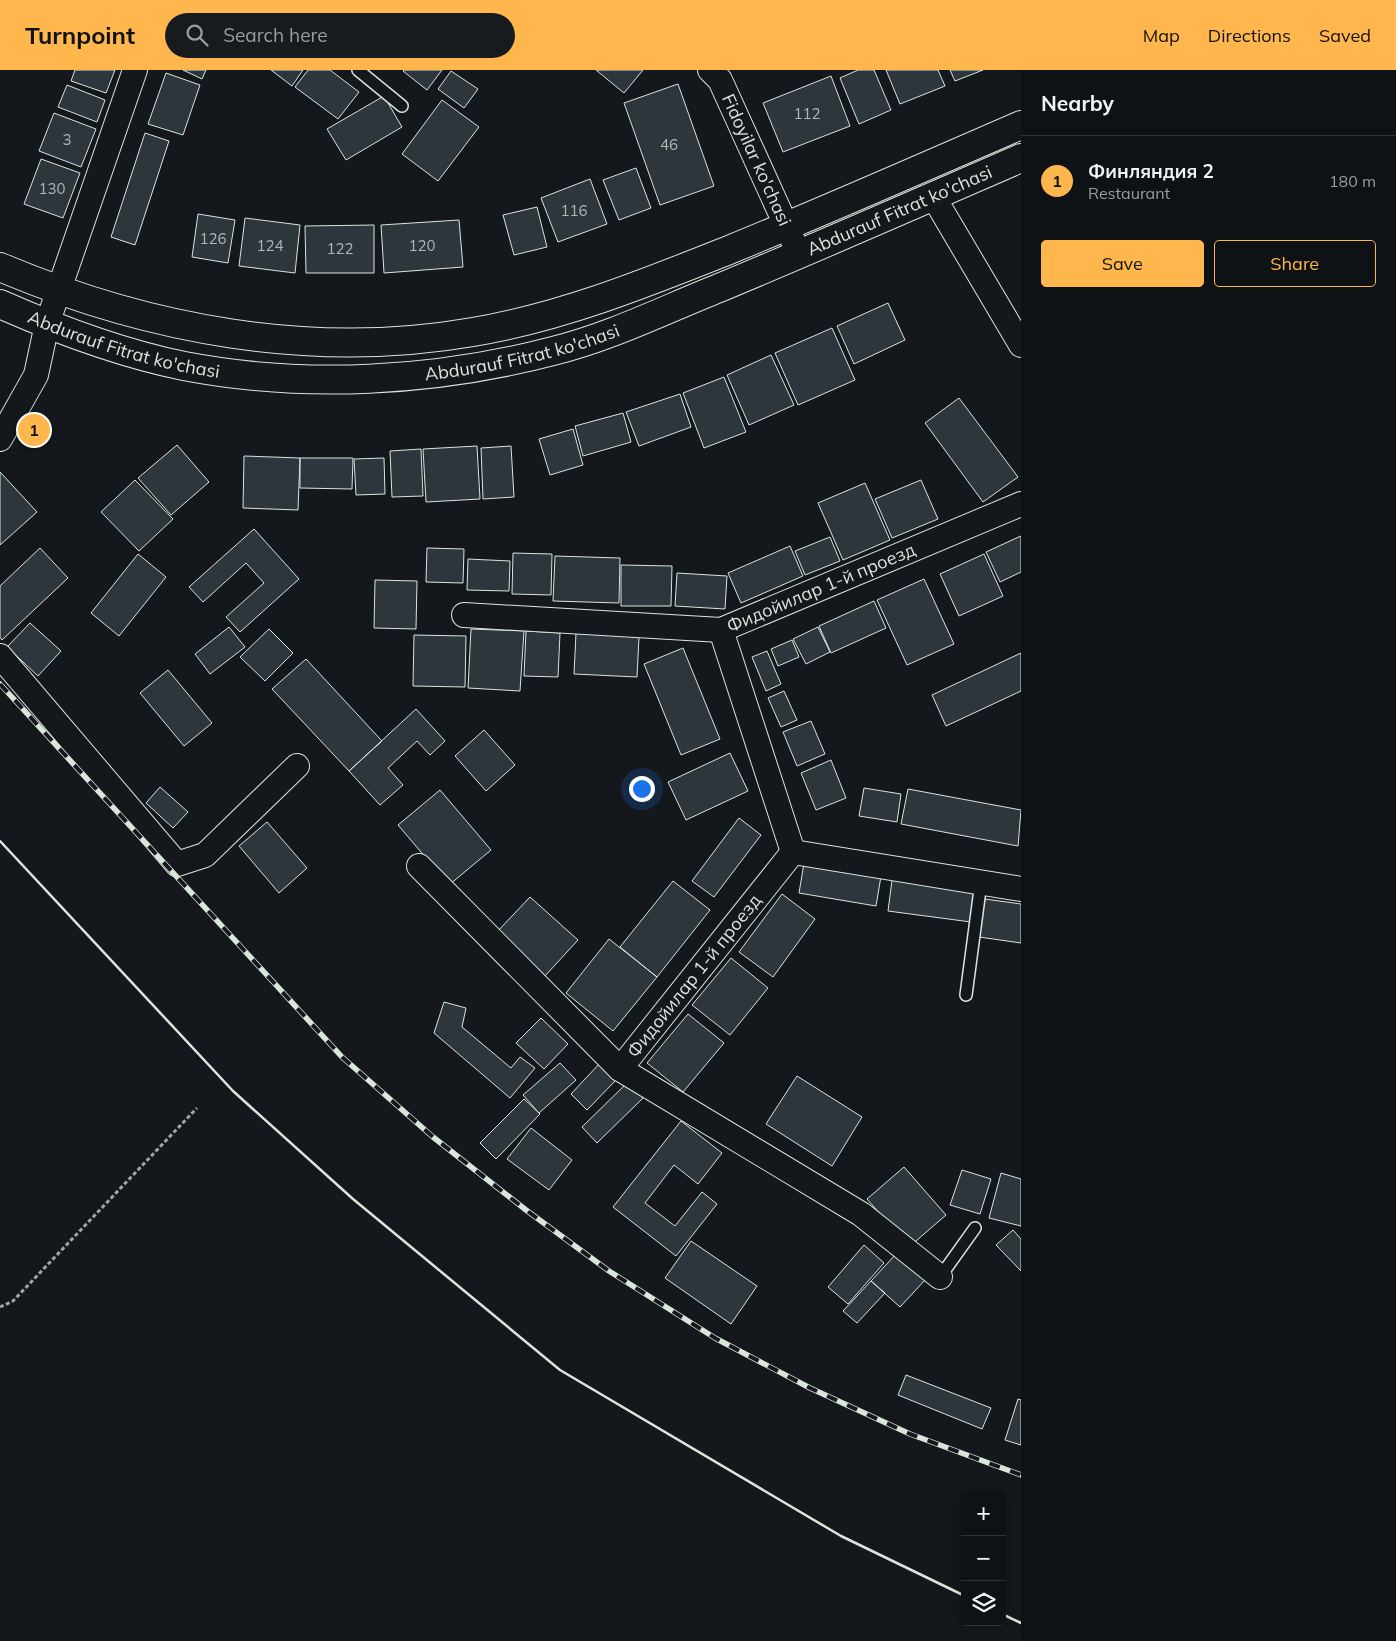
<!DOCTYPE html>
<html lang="en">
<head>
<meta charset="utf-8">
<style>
	body { margin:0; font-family:Mulish,sans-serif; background:#181b1e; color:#f1f3f6 }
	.controls { position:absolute; right:15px; bottom:15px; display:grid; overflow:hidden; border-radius:5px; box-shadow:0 2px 12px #0003 }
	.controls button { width:45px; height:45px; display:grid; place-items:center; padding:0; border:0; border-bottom:1px solid #2f3234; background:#0f1215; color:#f1f3f6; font:25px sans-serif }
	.you { position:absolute; left:641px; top:718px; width:18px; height:18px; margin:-12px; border:4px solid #fff; border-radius:50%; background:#1a73e8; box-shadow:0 0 0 8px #1a73e833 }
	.badge { display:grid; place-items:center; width:32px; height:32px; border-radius:50%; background:#ffb74d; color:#111; font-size:16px; font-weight:700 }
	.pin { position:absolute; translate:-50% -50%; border:2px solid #fff; box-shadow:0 1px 5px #0006 }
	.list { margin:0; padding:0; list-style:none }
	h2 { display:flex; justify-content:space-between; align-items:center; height:65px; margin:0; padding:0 20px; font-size:21px }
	h2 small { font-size:16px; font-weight:400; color:#9b9ea0 }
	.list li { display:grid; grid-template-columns:32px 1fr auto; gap:15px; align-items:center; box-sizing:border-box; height:90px; padding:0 20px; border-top:1px solid #2f3234 }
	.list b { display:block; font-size:19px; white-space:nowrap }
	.list p { margin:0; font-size:16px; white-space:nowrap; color:#9b9ea0 }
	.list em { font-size:16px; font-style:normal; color:#9b9ea0 }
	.actions { display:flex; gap:10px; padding:15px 20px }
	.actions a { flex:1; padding:11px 0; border:1px solid #ffb74d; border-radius:5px; text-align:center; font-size:18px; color:#ffb74d }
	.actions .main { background:#ffb74d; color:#111 }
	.icon { flex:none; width:28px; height:28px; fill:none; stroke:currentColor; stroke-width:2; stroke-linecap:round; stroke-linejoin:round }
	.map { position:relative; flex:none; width:1021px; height:1571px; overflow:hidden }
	header { display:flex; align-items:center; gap:30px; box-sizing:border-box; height:70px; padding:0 25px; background:#ffb74d; color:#111 }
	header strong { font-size:24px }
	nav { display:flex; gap:28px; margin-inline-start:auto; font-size:18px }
	.search { width:350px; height:45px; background:#181b1e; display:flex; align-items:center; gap:12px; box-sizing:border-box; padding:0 18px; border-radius:28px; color:#9b9ea0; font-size:19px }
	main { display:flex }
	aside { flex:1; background:#0f1215 }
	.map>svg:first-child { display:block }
	.building { fill:#2c363c; stroke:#d8e6dc }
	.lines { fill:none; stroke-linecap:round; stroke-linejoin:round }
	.service-casing { stroke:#d8e6dc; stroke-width:14 }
	.minor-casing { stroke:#d8e6dc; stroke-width:26 }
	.secondary-casing { stroke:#d8e6dc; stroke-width:30 }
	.path { stroke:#9da8a2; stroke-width:3; stroke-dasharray:4 2.5; stroke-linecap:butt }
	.service { stroke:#14181c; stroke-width:11 }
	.minor { stroke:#14181c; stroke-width:24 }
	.secondary { stroke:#14181c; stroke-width:28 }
	.rail-casing { stroke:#d8e6dc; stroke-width:5.5 }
	.rail { stroke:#14181c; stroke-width:4; stroke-dasharray:11; stroke-linecap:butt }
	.wall { stroke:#d8e6dc; stroke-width:2.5 }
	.labels { text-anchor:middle; stroke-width:4; stroke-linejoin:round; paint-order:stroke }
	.number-label { font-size:15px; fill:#adbab4 }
	.street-label { font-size:18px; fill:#d8e6dc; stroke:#14181c }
</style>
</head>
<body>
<header>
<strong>Turnpoint</strong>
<div class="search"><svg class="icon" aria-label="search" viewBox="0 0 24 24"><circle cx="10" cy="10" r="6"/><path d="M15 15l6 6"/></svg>Search here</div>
<nav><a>Map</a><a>Directions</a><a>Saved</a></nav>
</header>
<main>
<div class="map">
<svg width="1021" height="1571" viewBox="0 0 1021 1571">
	<rect width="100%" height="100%" fill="#14181c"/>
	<path class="building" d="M75 0H115L106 23 71 11Z
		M183 0H206L202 9Z
		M271 0H303L292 16Z
		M308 0H330L359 22 338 49 295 17Z
		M404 0H442L427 20 403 1Z
		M596 0H643L624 23Z
		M858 0H874L891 40 859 54 840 8Z
		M886 0H938L945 16 900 34Z
		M950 0H983L955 11Z
		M451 1 478 19 464 38 438 19Z
		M166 3 200 15 183 65 148 54Z
		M831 6 850 56 783 82 763 33Z
		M678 14 714 116 660 135 624 33Z
		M67 15 105 30 97 52 58 37Z
		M384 26 402 57 346 90 327 59Z
		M442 30 479 57 438 111 402 84Z
		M54 43 96 59 81 97 39 81Z
		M145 63 169 71 135 175 111 167Z
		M41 89 80 103 63 148 24 134Z
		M636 98 651 138 619 150 603 110Z
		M590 109 607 154 558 172 541 128Z
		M537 137 547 177 514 185 503 145Z
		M198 144 235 150 228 193 192 187Z
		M245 148 300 155 295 203 239 196Z
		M459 150 463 197 384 203 381 155Z
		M374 155V203H306L305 156Z
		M888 233 905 270 854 294 837 256Z
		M832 258 855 310 798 335 775 283Z
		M771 285 794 335 749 355 727 305Z
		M724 307 746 362 704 378 683 323Z
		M680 324 691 357 639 376 626 342Z
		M959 328 1018 407 983 432 925 353Z
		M623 343 631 372 583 386 575 356Z
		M573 359 583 395 550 405 539 369Z
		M177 375 209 412 171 445 138 408Z
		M477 376 480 429 426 432 423 379Z
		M511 376 514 427 483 429 481 378Z
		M421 379 423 426 392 427 390 381Z
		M244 386 300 388 298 440 243 438Z
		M300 388H353L352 419 300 418Z
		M384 388 385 424 356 425 354 389Z
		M0 402 37 442 0 475Z
		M135 410 173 449 139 481 101 442Z
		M921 410 938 449 892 468 875 429Z
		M865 413 890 470 843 490 818 433Z
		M254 459 299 509 240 562 226 547 264 513 246 493 203 532 189 517Z
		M1021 466V502L1000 512 986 482Z
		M830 467 840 491 805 505 795 481Z
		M790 476 803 506 741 533 728 503Z
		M40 478 68 508 2 570 0 567V516Z
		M427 478 464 479 463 513 426 512Z
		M513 483 552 484 551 525 512 524Z
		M138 484 166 507 119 566 91 543Z
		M984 484 1003 526 959 546 940 504Z
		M555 486 620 488 619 533 553 531Z
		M468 489 510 491 509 521 467 520Z
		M621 495 672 496 671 536H621Z
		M677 503 727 506 725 539 675 536Z
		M924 509 954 574 907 595 877 530Z
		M375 510 417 511 416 559 374 558Z
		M874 531 886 558 831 583 819 556Z
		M30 553 61 581 38 606 7 577Z
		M229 557 245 577 210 604 195 584Z
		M818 557 830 582 806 594 793 569Z
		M269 559 293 583 265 611 240 587Z
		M471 559 524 561 520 621 468 618Z
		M526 561 560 563 558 607 524 606Z
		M576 563 639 567 637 607 574 604Z
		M414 565 466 566 465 617 413 616Z
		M792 570 799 587 778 596 771 579Z
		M683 578 720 669 681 685 644 594Z
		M767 581 781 614 766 621 752 587Z
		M1021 583V621L946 656 932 625Z
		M306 589 382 671 349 701 272 619Z
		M168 600 212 653 184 676 140 623Z
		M784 621 797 650 781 657 768 628Z
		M416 639 445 671 430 685 417 671 388 698 403 715 380 735 349 701Z
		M811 651 825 684 797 696 783 662Z
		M484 660 515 695 486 721 455 686Z
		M730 683 748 721 686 750 668 712Z
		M831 690 846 728 816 740 801 703Z
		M160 717 188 742 173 758 146 733Z
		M864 718 901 724 897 752 859 746Z
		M908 719 1021 740 1018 776 901 754Z
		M440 720 491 780 449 815 398 755Z
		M739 748 761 765 714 827 692 811Z
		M267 752 307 798 279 823 239 776Z
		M804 793 881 806 876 836 799 823Z
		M892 810 976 821 971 852 888 841Z
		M673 811 710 840 657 907 620 877Z
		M782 824 815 849 773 907 739 882Z
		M530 827 578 870 544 907 496 863Z
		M985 829 1021 834V873L979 867Z
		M609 869 657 907 613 961 566 923Z
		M731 888 768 918 730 965 692 935Z
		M444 932 466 938 462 957 511 998 520 987 535 998 510 1028 434 963Z
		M688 944 724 973 683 1022 647 993Z
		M541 948 568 974 544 999 516 973Z
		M560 993 576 1010 539 1043 523 1025Z
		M600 993 617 1009 587 1040 571 1024Z
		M797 1006 862 1047 832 1096 766 1054Z
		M628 1012 643 1028 597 1073 582 1057Z
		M524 1029 540 1044 496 1089 480 1073Z
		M681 1051 722 1083 698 1114 674 1095 645 1133 675 1156 702 1122 717 1134 676 1186 613 1137Z
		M531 1058 572 1090 549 1120 507 1089Z
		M904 1097 946 1145 909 1177 867 1129Z
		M962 1100 991 1109 980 1144 950 1135Z
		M1001 1103 1021 1109V1156L989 1148Z
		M1013 1160 1021 1169V1201L996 1175Z
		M691 1171 757 1216 731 1254 665 1208Z
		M864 1175 884 1193 848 1234 828 1217Z
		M897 1183 926 1209 900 1237 871 1211Z
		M871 1211 885 1223 857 1253 843 1241Z
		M906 1305 991 1338 982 1359 898 1325Z
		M1018 1329 1021 1330V1375L1005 1370Z"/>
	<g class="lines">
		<g class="service-casing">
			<path id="service" d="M358 0 402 36
				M966 925 981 812
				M940 1207 975 1158"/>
		</g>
		<g class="minor-casing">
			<g id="minor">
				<path id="s1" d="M710 0 720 10 799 184"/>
				<path d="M933 126 1021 275"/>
				<path d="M0 369 36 305 47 254 135 0"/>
				<path id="s2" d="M464 545 721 560 1021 434"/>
				<path d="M721 560 793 782"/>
				<path d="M0 586 177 794 205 785 297 696"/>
				<path d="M419 796 620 999 861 1144 940 1207"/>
				<path id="s3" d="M620 999 793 782 1021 819"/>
			</g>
		</g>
		<g class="secondary-casing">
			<g id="secondary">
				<path d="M0 197C149 260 312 290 473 262 562 247 646 213 729 180 827 140 924 97 1021 55"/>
				<path id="s4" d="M0 234C59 260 120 283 184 296 304 319 434 312 553 281 610 267 664 240 719 218 820 176 920 132 1021 88"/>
			</g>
		</g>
		<path class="path" d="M0 1237 13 1231 197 1038"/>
		<use href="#service" class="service"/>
		<use href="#minor" class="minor"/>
		<use href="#secondary" class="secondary"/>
		<g class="rail-casing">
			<path id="rail" d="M0 614 342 987 433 1067 526 1140 609 1201 715 1268 810 1318 910 1364 1021 1405"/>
		</g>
		<use href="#rail" class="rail"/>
		<path class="wall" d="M0 771 233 1021 353 1129 560 1300 841 1466 965 1526
			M1002 1544 1021 1553"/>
	</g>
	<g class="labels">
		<g class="number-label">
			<text x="807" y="49">112</text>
			<text x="67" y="75">3</text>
			<text x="669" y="80">46</text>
			<text x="52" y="124">130</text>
			<text x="574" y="146">116</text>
			<text x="213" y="174">126</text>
			<text x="270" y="181">124</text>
			<text x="422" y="181">120</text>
			<text x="340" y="184">122</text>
		</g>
		<g class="street-label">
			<text dy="6" stroke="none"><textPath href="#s1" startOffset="102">Fidoyilar ko'chasi</textPath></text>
			<text dy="6" stroke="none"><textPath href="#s4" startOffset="941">Abdurauf Fitrat ko'chasi</textPath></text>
			<text dy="6" stroke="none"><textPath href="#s4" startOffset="131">Abdurauf Fitrat ko'chasi</textPath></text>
			<text dy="6" stroke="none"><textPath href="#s4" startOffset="536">Abdurauf Fitrat ko'chasi</textPath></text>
			<text dy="6" stroke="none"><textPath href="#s2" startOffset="366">Фидойилар 1-й проезд</textPath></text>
			<text dy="6" stroke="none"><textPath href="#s3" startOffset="119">Фидойилар 1-й проезд</textPath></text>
		</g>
	</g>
</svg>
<div class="controls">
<button>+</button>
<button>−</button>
<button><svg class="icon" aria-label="layers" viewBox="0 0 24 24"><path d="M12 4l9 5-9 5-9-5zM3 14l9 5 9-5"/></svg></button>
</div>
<div class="you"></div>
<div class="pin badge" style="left:34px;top:360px">1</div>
</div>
<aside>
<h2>Nearby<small></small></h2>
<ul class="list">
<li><span class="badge">1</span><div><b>Финляндия 2</b><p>Restaurant</p></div><em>180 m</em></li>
</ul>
<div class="actions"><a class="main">Save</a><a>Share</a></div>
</aside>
</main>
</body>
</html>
